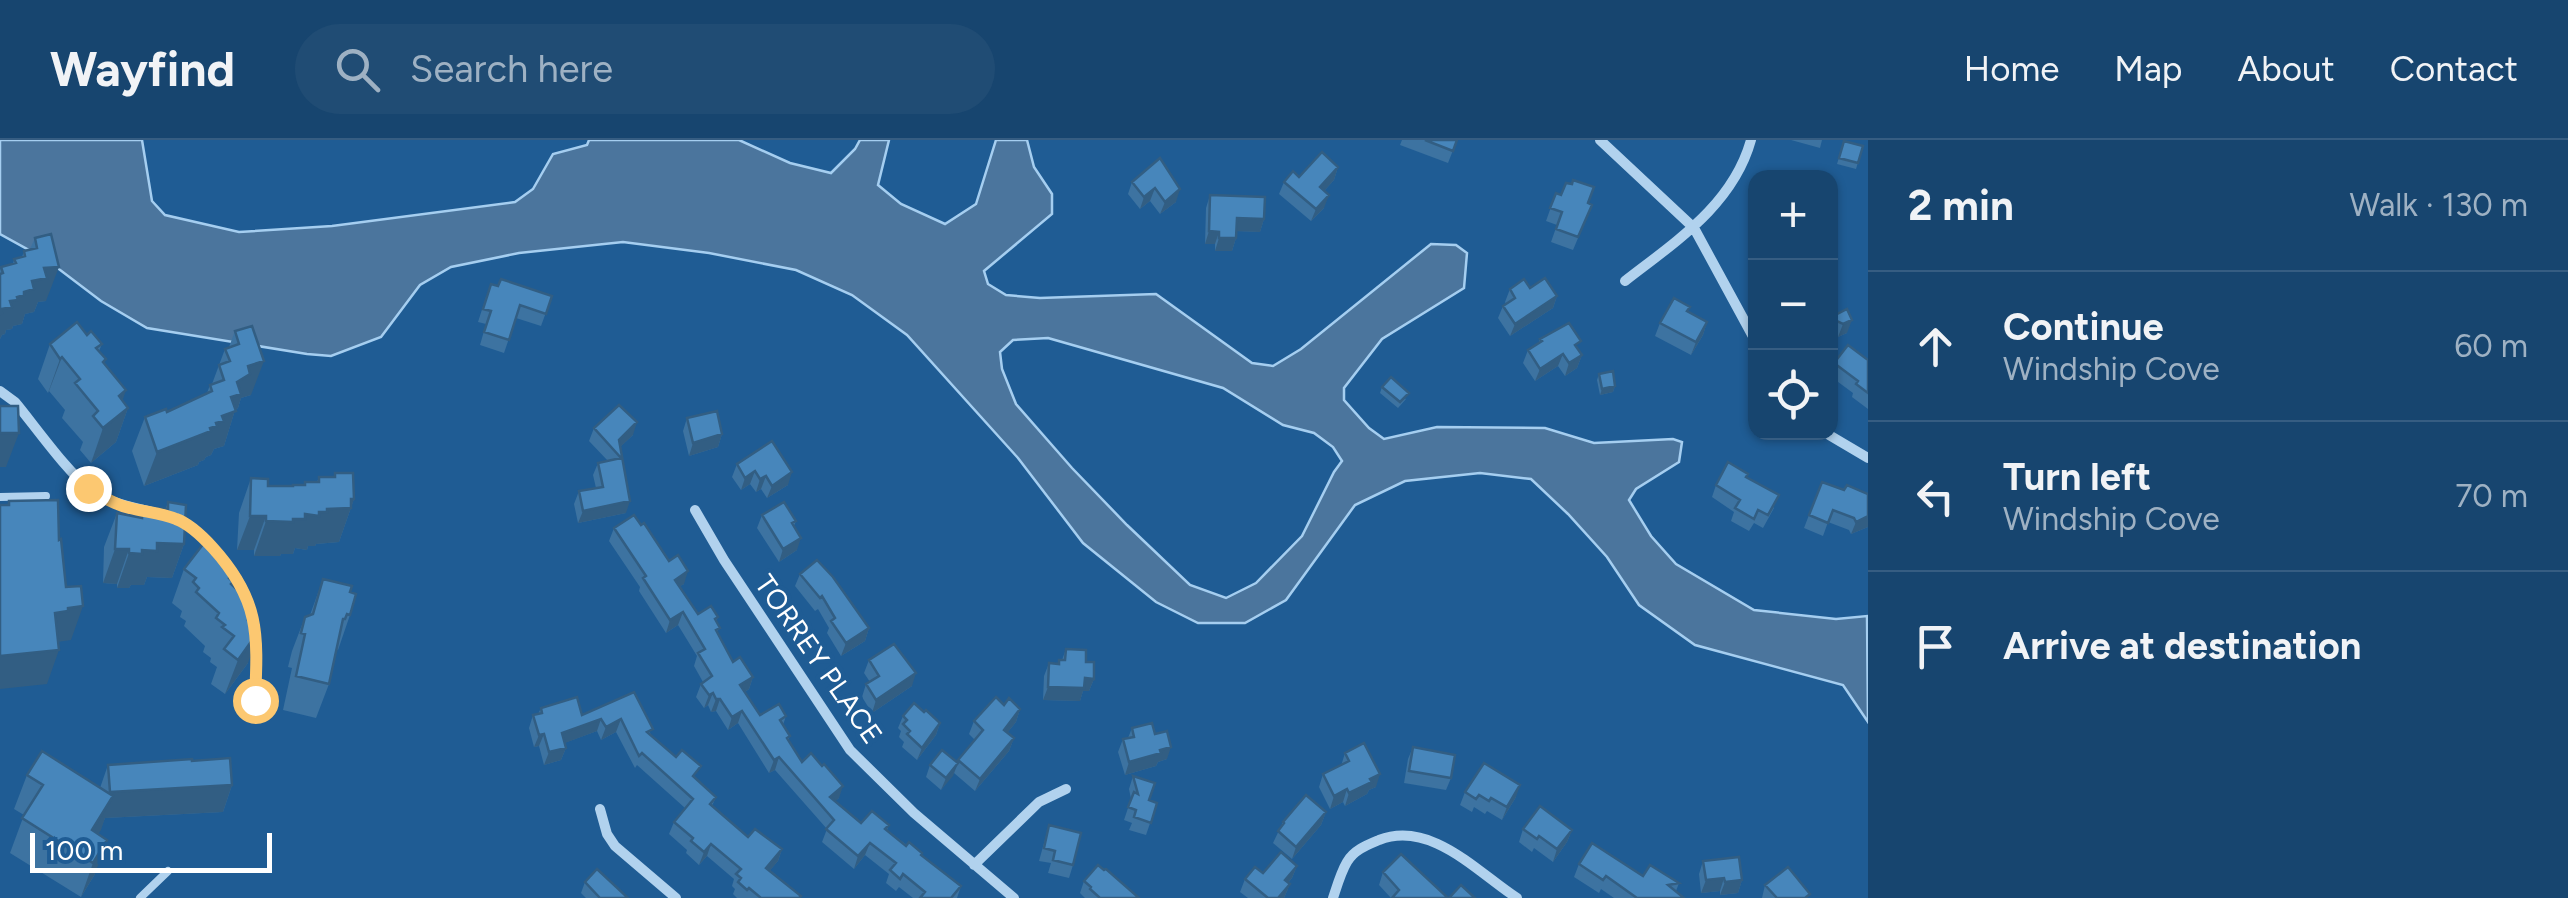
<!DOCTYPE html>
<html lang="en">
<head>
<meta charset="utf-8">
<style>
	body { margin:0; font-family:Figtree,sans-serif; background:#204c74; color:#f1f3f6 }
	.controls { position:absolute; right:30px; top:30px; display:grid; overflow:hidden; border-radius:20px; box-shadow:0 2px 8px #0004 }
	.controls button { width:90px; height:90px; display:grid; place-items:center; padding:0; border:0; border-bottom:2px solid #365d82; background:#17456f; color:#f1f3f6; font:50px sans-serif }
	.scale { position:absolute; left:30px; bottom:25px; width:242px; box-sizing:border-box; padding-left:10px; border:5px solid #fff; border-top:0; font-size:28px; line-height:35px; white-space:nowrap; color:#fff; -webkit-text-stroke:8px #1f5c94; paint-order:stroke }
	.stop { position:absolute; width:30px; height:30px; margin:-22px; border:8px solid #fcc871; border-radius:50%; background:#fff }
	.stop.end { background:#fcc871; border-color:#fff; box-shadow:0 2px 10px #0008 }
	.list { margin:0; padding:0; list-style:none }
	h2 { display:flex; justify-content:space-between; align-items:center; height:130px; margin:0; padding:0 40px; font-size:42px }
	h2 small { font-size:32px; font-weight:400; color:#9eb1c3 }
	.list li { display:grid; grid-template-columns:65px 1fr auto; gap:30px; align-items:center; box-sizing:border-box; height:150px; padding:0 40px; border-top:2px solid #365d82 }
	.list b { display:block; font-size:38px; white-space:nowrap }
	.list p { margin:0; font-size:32px; white-space:nowrap; color:#9eb1c3 }
	.list em { font-size:32px; font-style:normal; color:#9eb1c3 }
	.icon { flex:none; width:55px; height:55px; fill:none; stroke:currentColor; stroke-width:2; stroke-linecap:round; stroke-linejoin:round }
	.map { position:relative; flex:none; width:1868px; height:758px; overflow:hidden }
	header { display:flex; align-items:center; gap:60px; box-sizing:border-box; height:140px; padding:0 50px; background:#17456f; border-bottom:2px solid #365d82 }
	header strong { font-size:48px }
	nav { display:flex; gap:55px; margin-inline-start:auto; font-size:35px }
	.search { width:700px; height:90px; background:#204c74; display:flex; align-items:center; gap:25px; box-sizing:border-box; padding:0 35px; border-radius:55px; color:#9eb1c3; font-size:38px }
	main { display:flex }
	aside { flex:1; background:#17456f }
	.map>svg:first-child { display:block }
	.water { fill:#4b759d; stroke:#a5cef0; stroke-width:2.5; fill-rule:evenodd }
	.lines { fill:none; stroke-linecap:round; stroke-linejoin:round }
	.service { stroke:#b1d2ee; stroke-width:8 }
	.minor { stroke:#b1d2ee; stroke-width:10 }
	.wall { fill:#3d73a1 }
	.shaded-wall { fill:#325e83 }
	.building { fill:#4786bb; stroke:#325e83; stroke-width:2.5 }
	.route { stroke:#fcc871; stroke-width:12 }
	.labels { text-anchor:middle; stroke-width:9; stroke-linejoin:round; paint-order:stroke }
	.street-label { font-size:28px; fill:#fff; stroke:#1f5c94 }
</style>
</head>
<body>
<header>
<strong>Wayfind</strong>
<div class="search"><svg class="icon" aria-label="search" viewBox="0 0 24 24"><circle cx="10" cy="10" r="6"/><path d="M15 15l6 6"/></svg>Search here</div>
<nav><a>Home</a><a>Map</a><a>About</a><a>Contact</a></nav>
</header>
<main>
<div class="map">
<svg width="1868" height="758" viewBox="0 0 1868 758">
	<rect width="100%" height="100%" fill="#1f5c94"/>
	<path class="water" d="M0 0H142L152 61 165 75 239 92 332 86 515 62 533 49 553 14 587 5 589 0H739L790 23 831 33 855 9 860 0H889L878 45 901 64 945 84 976 64 996 0H1027L1034 27 1052 54V74L984 131 988 144 1006 155 1040 158 1156 154 1252 223 1273 226 1301 209 1431 104 1456 105 1467 113 1464 148 1382 199 1344 248V260L1369 288 1384 299 1437 287 1545 288 1594 303 1673 299 1682 302 1679 322 1636 349 1629 360 1651 396 1676 424 1754 470 1836 479 1867 476 1868 582 1843 545 1695 505 1639 465 1607 417 1568 374 1531 339 1480 333 1405 341 1355 365 1286 460 1245 483H1198L1156 462 1083 403 1018 318 907 195 852 155 796 130 709 113 623 102 519 113 451 127 420 145 381 197 331 216 307 214 147 188 101 161 47 120 0 94ZM1048 198 1223 248 1283 285 1314 293 1333 307 1342 321 1334 332 1302 396 1256 443 1226 458 1190 445 1127 385 1072 328 1016 264 1002 229 1000 212 1013 200Z"/>
	<g class="lines">
		<path class="service" d="M0 357 46 356
			M140 758 168 731"/>
		<path class="minor" d="M1600 0 1694 88 1756 202
			M1625 141C1675 102 1733 65 1751 0
			M0 251 15 262C35 286 67 332 91 350 118 369 149 368 178 380 192 385 204 398 214 409 261 460 258 496 255 561
			M1824 292 1868 318
			M695 370 724 420 850 610 914 673 1014 758
			M600 669 607 694 615 706 676 758
			M974 725 1039 662 1066 649
			M1333 758C1337 746 1341 732 1347 722 1354 710 1367 705 1379 700 1431 680 1477 732 1517 758"/>
	</g>
	<path class="wall" d="M1402 0H1457L1448 23 1400 5Z
		M1791 0H1822L1820 8Z
		M1844 1 1863 6 1856 29 1837 24Z
		M1160 18 1176 62 1160 74 1150 61 1140 69 1128 54 1132 42Z
		M1338 27 1334 40 1324 51V68L1311 81 1279 54 1284 42Z
		M1556 53 1592 65 1573 110 1551 102 1557 85 1546 81Z
		M1210 55 1264 79 1260 92 1237 91 1236 98 1232 111H1215V104H1205L1206 68Z
		M35 98 46 161 38 162 34 172 25 174 22 184 13 186 12 189 6 190 5 194 2 195 0 199V130L1 127 13 124 14 119 22 117 24 111 30 109Z
		M1530 148 1557 156 1553 168 1510 196 1498 178 1503 166 1506 164 1505 162 1510 149Z
		M552 156 541 186 516 178 504 213 480 205 486 184 478 182 486 157Z
		M1830 160 1847 193 1838 197 1830 193Z
		M1707 182 1703 195 1691 215 1655 196 1660 183Z
		M252 186 251 255 241 258 238 268 235 270 224 306 214 309 211 315 206 317 204 320 199 322 198 325 144 346 132 311 145 277 167 272 207 253 210 245 212 244 225 209 229 207 235 191Z
		M87 195 102 204 99 211 104 224 123 261 128 268 116 302 91 323 80 310 83 302 62 278 65 270 49 251 48 253 38 239 50 204Z
		M1540 199 1578 210 1582 215 1577 228 1565 236 1558 226 1535 241 1523 223 1528 210 1538 204Z
		M1868 220V269L1852 257 1853 253 1830 236 1834 223Z
		M1599 234 1615 246 1613 252 1600 255 1597 240Z
		M1382 247 1406 259 1398 268 1380 253Z
		M687 278 722 294 718 307 689 316 683 291Z
		M594 288 633 295 620 307 626 373 578 383 574 364 579 351 596 348 593 335 598 323 608 321 589 301Z
		M737 324 788 345 767 358 761 349 756 352 750 344 741 350 732 337Z
		M335 333 354 359 339 402 316 404 315 406H308L307 410 295 408 293 414H281L280 416H254V410H237L239 373 251 338 268 346H293L304 345 305 342H317L319 337H334Z
		M1747 338 1774 368 1763 388 1754 383 1749 391 1731 381 1734 372 1712 357 1716 345Z
		M1844 350 1868 354V387L1851 394 1849 390 1828 382 1823 396 1804 388 1809 375Z
		M168 362 184 404 172 438 147 437 144 445H131L129 448H117V444L103 443 104 407 117 373 141 378 142 374 154 375 157 368H166Z
		M762 375 796 381 794 386 797 410 779 422 757 388Z
		M614 388 684 444 680 446 698 474 718 477 716 482 718 493 733 522 753 537 749 549 745 552 760 575 786 576 783 585 790 596 788 600 802 622 839 658 835 661 861 683 889 685 887 690 961 746 957 758H913L899 747 896 751 886 743 889 734 865 715 854 729 822 702 827 689 775 630 769 633 738 583 728 590 716 571 711 572 708 565 704 568 696 557 701 544 703 542 694 526 697 516 678 485 666 493 639 451 640 447 609 401Z
		M214 417 231 435 230 439 232 445 245 462 247 468 253 473 250 481 248 523 225 554 211 544 217 527 210 522 211 518 203 512 205 506 184 486 186 481 180 477 182 471 172 463 184 429Z
		M800 434 869 488 865 501 841 516 827 493 829 488 818 469 815 471 795 446Z
		M323 439 350 475 338 510 336 509 329 544 316 578 283 570 292 528 288 527 292 511 305 477 310 475Z
		M1066 509 1086 522 1094 539 1089 551H1083L1080 561 1043 560 1044 536 1049 523 1058 524 1059 520H1062Z
		M869 520 912 546 872 573 862 557 866 544 870 542 864 533Z
		M634 552 651 595 716 657 712 666 748 697 782 709 778 721 770 730 801 756 800 758H737L733 754 735 749 732 746 734 739 707 716 699 725 686 713 687 710 669 694 674 682 685 668 637 625 635 628 616 592 601 600 597 591 564 603 566 608 561 620 544 625 539 606 534 607 529 588 533 575 538 574 541 568 582 575Z
		M1004 565 1020 569 1016 582 1007 593 1014 598 1009 611 975 651 954 633 941 650 926 637 930 625 957 623 975 600 969 594 974 581Z
		M924 572 940 583 936 595 917 620 902 607 904 602 899 597 901 591 898 588 903 576Z
		M1132 588 1155 594 1167 619 1158 622 1156 626 1125 635 1118 612 1123 599 1128 598Z
		M1413 607 1451 638 1446 650 1404 643 1408 619Z
		M1345 613 1376 647 1369 650 1367 654 1345 666 1343 662 1330 669 1319 647 1323 634 1341 626Z
		M192 621 232 645 223 672 105 678 98 694 95 734 81 757 10 713 24 675 14 669 27 635 100 648 108 625Z
		M1133 636 1149 660 1157 663 1146 695 1129 690 1132 683 1124 680 1131 659 1129 649Z
		M1465 652 1516 657 1502 680 1487 671 1485 674 1474 667 1472 672 1460 665Z
		M1326 672 1321 685 1292 719 1273 703 1283 682Z
		M1049 685 1073 725 1069 738 1048 733 1051 723 1039 721Z
		M1523 689 1572 690 1567 702 1553 722 1534 708 1532 712 1519 702Z
		M1703 721 1742 740 1738 753 1720 755V751L1701 753 1699 734Z
		M1579 724 1679 743 1676 751 1684 758H1614L1601 749 1599 753 1574 737Z
		M1297 726 1292 738 1288 743 1290 744 1284 758H1248L1240 752 1245 739Z
		M1383 732 1448 758H1391L1379 745Z
		M1084 741 1139 758H1085L1080 753Z
		M585 742 628 758H586L581 753Z
		M1765 745 1808 758H1762Z"/>
	<path class="shaded-wall" d="M1338 27 1334 40 1316 60 1320 47Z
		M1155 48 1150 61 1140 69 1144 57Z
		M1180 49 1176 62 1160 74 1165 62Z
		M1329 55 1324 68 1311 81 1316 69Z
		M1237 78 1264 79 1260 92 1232 91Z
		M1209 91 1219 92 1215 104H1205Z
		M1219 98H1236L1232 111H1215Z
		M59 127 46 161 38 162 34 172 25 174 22 184 13 186 12 189 6 190 5 194 2 195 0 199V172L44 128Z
		M1557 156 1553 168 1510 196 1515 184Z
		M1852 180 1847 193 1838 197 1843 184Z
		M1707 182 1703 195 1691 215 1696 202Z
		M1563 214 1558 226 1535 241 1540 229Z
		M1582 215 1577 228 1565 236 1569 223Z
		M62 217 49 251 48 253 60 219Z
		M264 221 251 255 241 258 238 268 235 270 224 306 214 309 211 315 206 317 204 320 199 322 198 325 144 346 157 312 237 242 248 226Z
		M1615 246 1613 252 1600 255 1602 249Z
		M126 250 117 277 128 268 116 302 91 323 103 288 119 256Z
		M637 282 633 295 615 312 619 300Z
		M0 293H19L6 327H0Z
		M722 294 718 307 689 316 693 303Z
		M755 331 750 344 741 350 745 338Z
		M792 332 788 345 767 358 772 346Z
		M766 336 761 349 756 352 760 339Z
		M351 359H354L339 402 316 404 315 406H308L307 410 295 408 293 414H281L280 416H254L266 381 293 379 305 374 327 369Z
		M630 361 626 373 578 383 583 371Z
		M250 376H266L254 410H237Z
		M1868 376V387L1851 394 1856 382Z
		M801 398 797 410 779 422 783 409Z
		M157 403 184 404 172 438 147 437 144 445H131L129 448H117L129 413 142 410Z
		M115 409H129L117 444 103 443Z
		M688 431 684 444 671 452 675 440Z
		M83 466 71 500 57 502 55 473 68 468Z
		M683 472 678 485 666 493 670 480Z
		M869 488 865 501 841 516 846 503Z
		M260 489 248 523 225 554 238 520Z
		M59 510 47 544 0 549V516Z
		M916 533 912 546 872 573 876 560Z
		M753 537 749 549 736 558 740 545Z
		M1085 538 1094 539 1089 551H1083L1080 561 1043 560 1048 547Z
		M713 553 708 565 704 568 709 555Z
		M716 559H720L716 571 711 572Z
		M1020 569 1016 582 1000 602 1004 590Z
		M742 571 738 583 728 590 732 577Z
		M601 579 597 591 557 606 562 593Z
		M621 579 616 592 601 600 606 587Z
		M940 583 936 595 917 620 922 608Z
		M544 594 539 606 534 607 539 595Z
		M1014 598 1009 611 975 651 980 639Z
		M1171 607 1167 619 1158 622 1156 626 1125 635 1129 622Z
		M566 608 561 620 544 625 549 612Z
		M779 617 775 630 769 633 774 620Z
		M958 623 953 636 941 650 946 638Z
		M1380 634 1376 647 1369 650 1367 654 1345 666 1349 653Z
		M232 645 223 672 105 678 101 690 84 717 92 690 103 672 110 652Z
		M1520 645 1516 657 1502 680 1507 667Z
		M843 646 839 658 826 670 830 657Z
		M1347 649 1343 662 1330 669 1334 656Z
		M1326 672 1321 685 1292 719 1296 707Z
		M1572 690 1567 702 1553 722 1557 709Z
		M107 700 95 734 81 757 93 723Z
		M870 703 865 715 854 729 858 716Z
		M711 704 707 716 699 725 704 712Z
		M782 709 778 721 762 740 766 728Z
		M1297 726 1292 738 1280 752 1285 740Z
		M1724 738 1720 751 1701 753 1706 740Z
		M1742 740 1738 753 1720 755 1725 742Z
		M1290 744 1284 758H1278Z"/>
	<path class="building" d="M1425 0H1457L1453 11Z
		M1844 1 1863 6 1858 23 1839 18Z
		M1322 12 1338 27 1320 47 1329 55 1316 69 1284 42 1293 31 1299 37Z
		M1160 18 1180 49 1165 62 1155 48 1144 57 1132 42Z
		M1573 40 1594 47 1588 63 1592 65 1578 97 1556 89 1562 72 1550 68 1556 53 1561 55 1566 43 1572 44Z
		M1210 55 1265 57 1264 79 1237 78 1236 98H1219V92L1209 91Z
		M51 94 59 127 44 128 47 138 32 141 34 149 24 152V155L17 157 18 160 10 161 12 167 1 169 2 173 0 174V134L3 133 1 127 16 123 14 119 25 116 24 111 37 108 35 98Z
		M1545 138 1557 156 1515 184 1503 166 1515 158 1510 149 1524 139 1530 148Z
		M501 139 552 156 546 174 520 165 509 200 484 192 491 171 483 169 491 144 498 146Z
		M1674 158 1690 167 1687 171 1707 182 1696 202 1660 183Z
		M1830 160 1837 174 1847 169 1852 180 1843 184 1830 178Z
		M77 182 87 195 91 191 102 204 96 208 106 219 103 222 126 250 119 256 128 268 103 288 93 276 98 271 75 243 80 239 62 217 60 219 50 204Z
		M1569 183 1581 201 1575 205 1582 215 1569 223 1563 214 1540 229 1528 210 1542 201 1540 199Z
		M252 186 264 221 248 226 250 234 237 242 241 254 231 257 236 271 222 276 224 281 216 283 217 286 210 288 211 291 157 312 145 277 166 269 167 272 212 251 210 245 224 240 219 225 230 221 225 209 239 204 235 191Z
		M1848 205 1868 220V253L1856 244 1858 241 1834 223Z
		M1613 231 1615 246 1602 249 1599 234Z
		M1391 237 1409 253 1400 262 1382 247Z
		M619 265 637 282 619 300 630 361 583 371 579 351 603 347 598 323 621 318 594 288Z
		M0 266H18L19 293H0Z
		M717 271 722 294 693 303 687 278Z
		M772 301 792 332 772 346 766 336 760 339 755 331 745 338 737 324Z
		M1728 322 1748 334 1746 337 1779 355 1768 375 1758 370 1754 379 1735 368 1740 360 1716 345Z
		M335 333H353L354 359H351V368L327 369V372H319V376L305 374V379H293V382L266 381V376H250L251 338 268 339V346H293V345H305V342H319V337H335Z
		M1822 342 1844 350 1847 345 1868 354V376L1856 382 1854 378 1833 370 1828 383 1809 375Z
		M58 360 59 400 61 399 66 447 81 446 83 466 68 468V471L55 473 59 510 0 516V365H9V361Z
		M168 362 186 365 184 404 157 403V411L142 410V414L129 413V409H115L117 373 142 378V374L156 375 157 368 168 369Z
		M784 362 796 381 792 383 801 398 783 409 762 375Z
		M634 375 641 385 644 383 669 421 678 415 688 431 675 440 698 474 711 466 718 477 715 479 720 488 716 490 733 522 740 517 753 537 740 545 760 575 779 564 786 576 780 580 790 596 787 598 802 622 811 613 822 626 824 624 843 646 830 657 861 683 872 671 889 685 885 689 906 706 909 702 922 713 921 715 961 746 951 758H920L925 752 903 734 900 739 890 730 896 723 870 703 858 716 826 689 834 680 779 617 774 620 742 571 732 577 720 559H716L713 553 709 555 701 544 712 536 698 513 705 509 683 472 670 480 643 438 646 436 614 388Z
		M204 403 216 412 214 416 231 435 229 438 233 442 231 444 246 458 244 461 248 464 246 467 253 473 248 480 260 489 238 520 224 509 234 496 222 487 225 485 216 478 219 473 196 452 199 448 193 442 196 438 184 429Z
		M817 420 833 437 869 488 846 503 831 481 835 478 822 456 820 458 800 434Z
		M323 439 352 446 350 452 356 454 350 475 347 474 345 479H343L329 544 296 536 305 494 301 493 305 477 313 474Z
		M894 504 916 533 876 560 866 544 879 536 869 520Z
		M1066 509 1086 510V522H1094V539L1085 538 1084 548 1048 547 1049 523 1059 524V520H1065Z
		M634 552 653 589 647 592 676 617 682 610 701 626 693 636 716 657 710 664 748 697 755 689 782 709 766 728 801 756 799 758H761L749 748 747 750 738 742 741 738 736 734 741 729 711 704 704 712 691 701 693 698 674 682 693 659 642 613 639 616 621 579 606 587 601 579 562 593 566 608 549 612 544 594 539 595 533 575 542 573 541 568 577 557 582 575Z
		M996 557 1004 565 1009 558 1020 569 1004 590 1014 598 980 639 958 620 983 590 974 581Z
		M914 563 924 572 926 570 940 583 922 608 907 594 910 591 903 584 907 580 903 576Z
		M1152 583 1155 594 1167 591 1171 607 1160 610 1161 613 1129 622 1123 599 1134 597 1132 588Z
		M1364 603 1380 634 1370 639 1372 642 1349 653 1347 649 1334 656 1323 634 1349 621 1345 613Z
		M1413 607 1455 615 1451 638 1409 631Z
		M942 610 958 623 946 638 930 625Z
		M42 611 113 656 92 690 107 700 93 723 22 678 43 645 27 635Z
		M230 618 232 645 110 652 108 625 192 619V621Z
		M1484 623 1520 645 1507 667 1491 658 1489 661 1479 655 1476 659 1465 652Z
		M1133 636 1155 643 1149 660 1157 663 1151 683 1134 677 1136 670 1128 667 1134 652 1138 654Z
		M1306 655 1326 672 1296 707 1278 691 1284 683 1283 682Z
		M1540 666 1572 690 1557 709 1539 696 1537 699 1523 689Z
		M1049 685 1081 693 1073 725 1053 720 1055 711 1044 708Z
		M1592 703 1643 736 1650 725 1679 743 1668 745 1684 758H1637L1606 736 1603 740 1579 724Z
		M1281 712 1297 726 1285 740 1290 744 1278 758H1268L1245 739 1255 727 1263 733Z
		M1401 714 1448 758H1392L1399 750 1383 732Z
		M1739 717 1742 740 1725 742 1724 738 1706 740 1703 721Z
		M1098 725 1104 730 1106 729 1139 758H1100L1090 749 1091 747 1084 741Z
		M1788 727 1810 754 1805 758H1777L1765 745Z
		M597 729 628 758H600L585 742Z
		M1461 745 1475 758H1449Z"/>
	<g class="lines">
		<path class="route" d="M88 348C101 356 115 365 130 368 145 372 161 373 176 379 190 384 203 397 213 408 260 460 258 494 255 560"/>
	</g>
	<g class="labels">
		<g class="street-label">
			<text transform="translate(819 519) rotate(55)" y="10">TORREY PLACE</text>
		</g>
	</g>
</svg>
<div class="controls">
<button>+</button>
<button>−</button>
<button><svg class="icon" aria-label="locate" viewBox="0 0 24 24"><circle cx="12" cy="12" r="6"/><path d="M12 2v4M12 18v4M2 12h4M18 12h4"/></svg></button>
</div>
<div class="scale">100 m</div>
<div class="stop" style="left:255px;top:560px"></div>
<div class="stop end" style="left:88px;top:348px"></div>
</div>
<aside>
<h2>2 min<small>Walk · 130 m</small></h2>
<ul class="list">
<li><svg class="icon" aria-label="ahead" viewBox="0 0 24 24"><path d="M12 20V5M6 11l6-6 6 6"/></svg><div><b>Continue</b><p>Windship Cove</p></div><em>60 m</em></li>
<li><svg class="icon" aria-label="left" viewBox="0 0 24 24"><path d="M17 20v-9H6M10 6l-5 5 5 5"/></svg><div><b>Turn left</b><p>Windship Cove</p></div><em>70 m</em></li>
<li><svg class="icon" aria-label="arrive" viewBox="0 0 24 24"><path d="M6 21V4h12l-3 4 3 4H6"/></svg><div><b>Arrive at destination</b></div></li>
</ul>
</aside>
</main>
</body>
</html>
